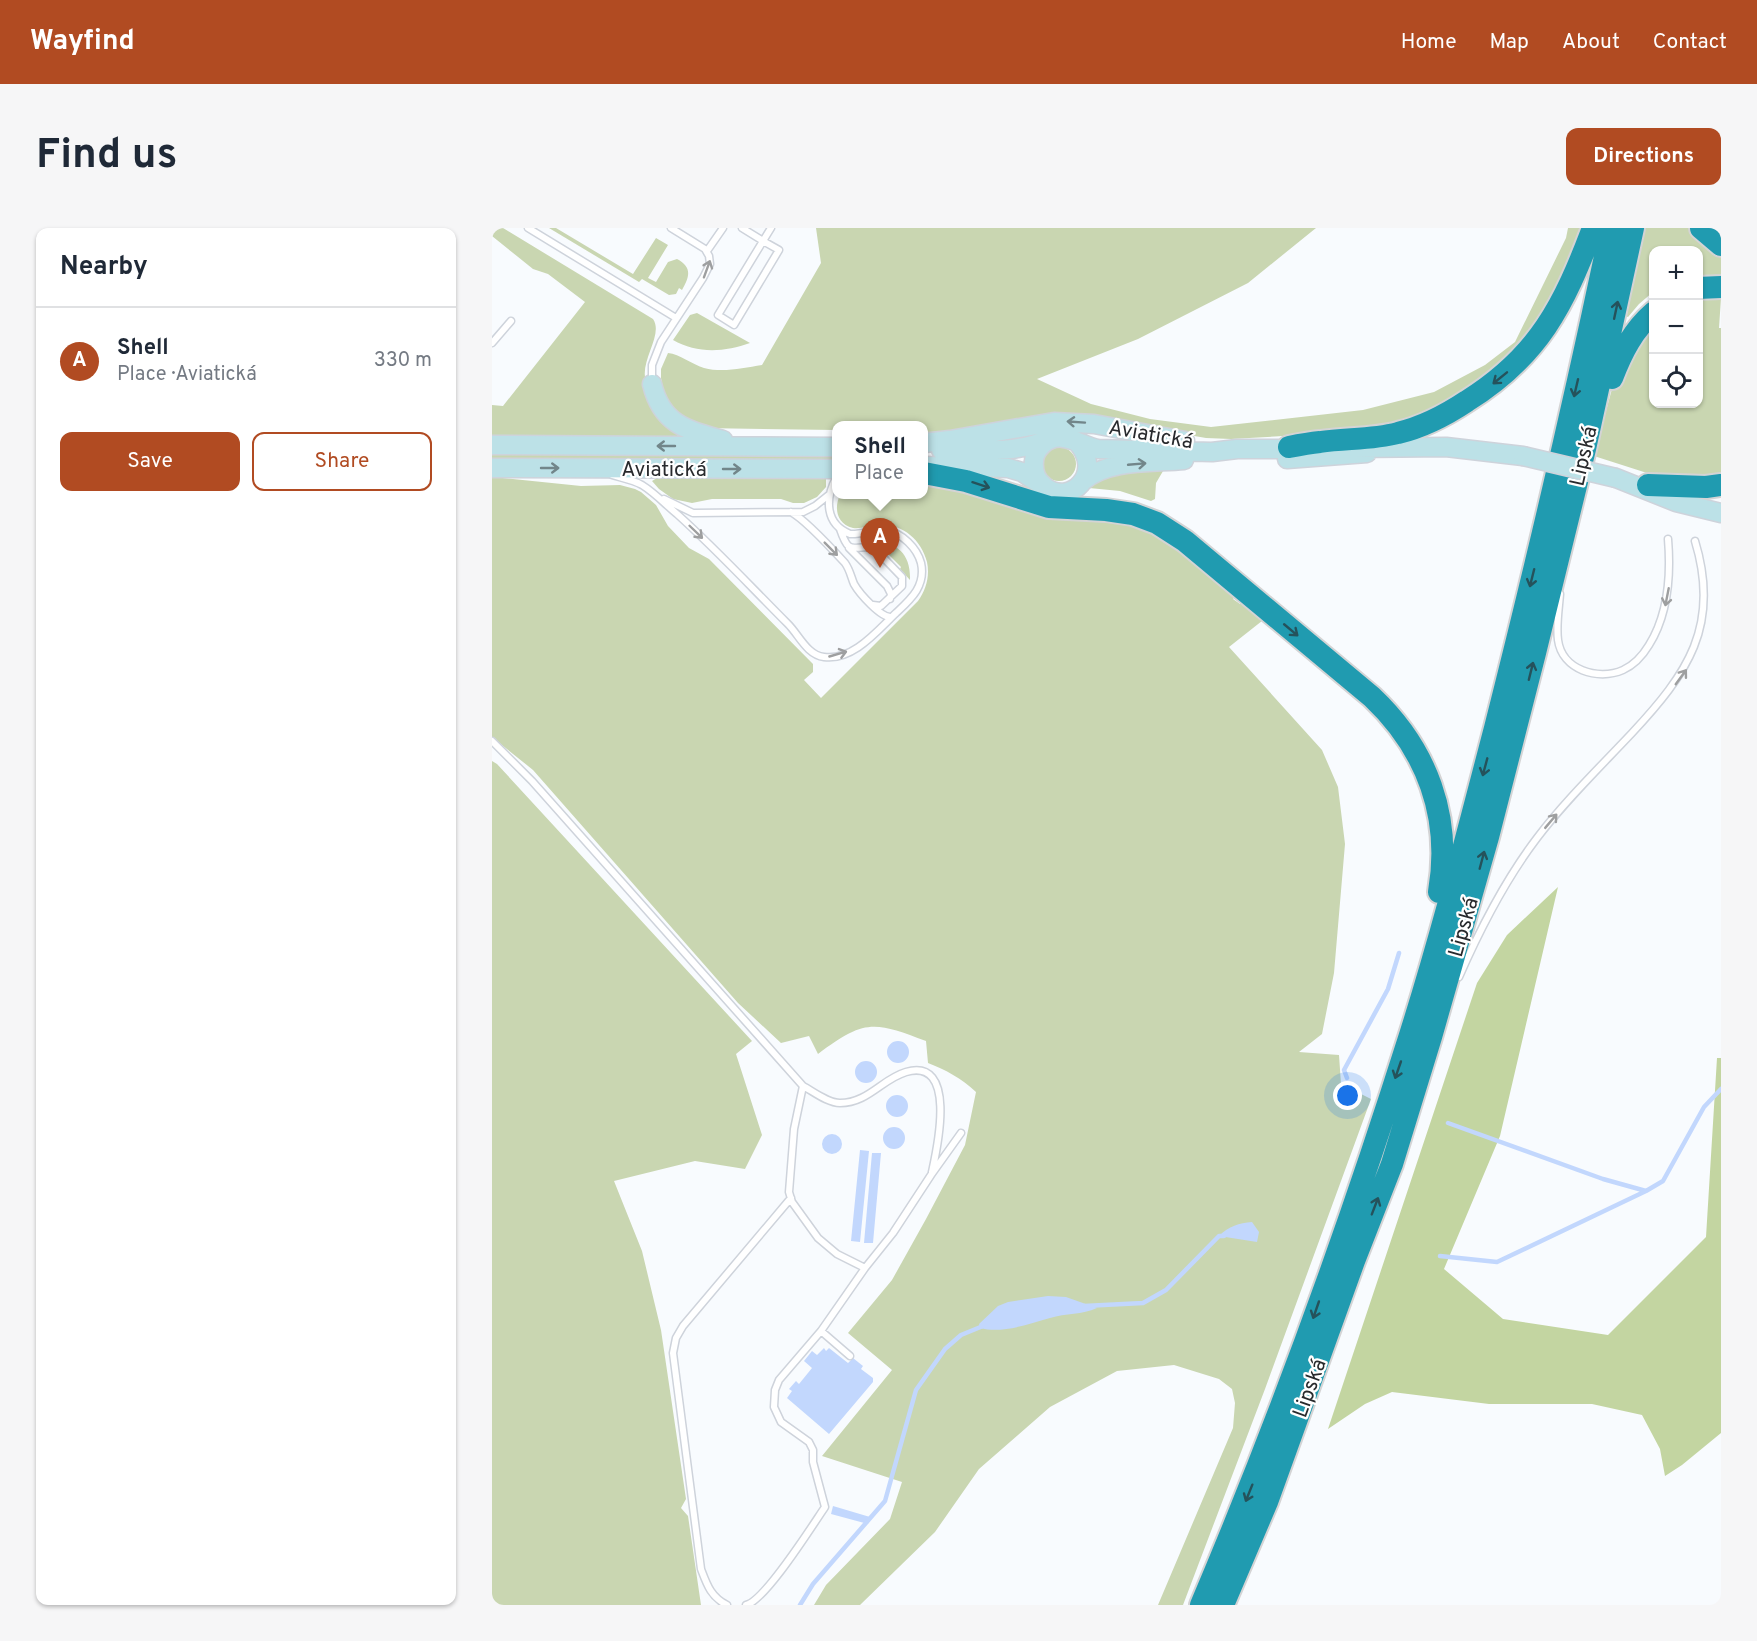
<!DOCTYPE html>
<html lang="en">
<head>
<meta charset="utf-8">
<style>
	body { margin:0; font-family:Overpass,sans-serif; background:#f6f6f7; color:#1f2937 }
	.controls { position:absolute; right:18px; top:18px; display:grid; overflow:hidden; border-radius:12px; box-shadow:0 2px 4px #0004 }
	.controls button { width:54px; height:54px; display:grid; place-items:center; padding:0; border:0; border-bottom:2px solid #e0e1e3; background:#fff; color:#1f2937; font:30px sans-serif }
	.you { position:absolute; left:856px; top:868px; width:21px; height:21px; margin:-15px; border:4px solid #fff; border-radius:50%; background:#1a73e8; box-shadow:0 0 0 9px #1a73e833 }
	.badge { display:grid; place-items:center; width:39px; height:39px; border-radius:50%; background:#b14b22; color:#fff; font-size:20px; font-weight:700 }
	.pin { position:absolute; translate:-50% -50px; filter:drop-shadow(0 2px 3px #0008) }
	.pin::after { content:''; position:absolute; top:32px; width:21px; height:18px; background:inherit; clip-path:polygon(0 0,100% 0,50% 100%) }
	.popup { position:absolute; left:340px; top:193px; width:96px; height:78px; box-sizing:border-box; display:grid; place-content:center; border-radius:12px; background:#fff; filter:drop-shadow(0 2px 4px #0005); font-size:20px; white-space:nowrap; color:#747a83 }
	.popup b { font-size:22px; color:#1f2937 }
	.popup::after { content:''; position:absolute; left:50%; top:100%; margin-left:-12px; border:12px solid transparent; border-top-color:#fff }
	.list { margin:0; padding:0; list-style:none }
	h2 { display:flex; justify-content:space-between; align-items:center; height:78px; margin:0; padding:0 24px; font-size:26px }
	h2 small { font-size:20px; font-weight:400; color:#747a83 }
	.list li { display:grid; grid-template-columns:39px 1fr auto; gap:18px; align-items:center; box-sizing:border-box; height:108px; padding:0 24px; border-top:2px solid #e0e1e3 }
	.list b { display:block; font-size:22px; white-space:nowrap }
	.list p { margin:0; font-size:20px; white-space:nowrap; color:#747a83 }
	.list em { font-size:20px; font-style:normal; color:#747a83 }
	.actions { display:flex; gap:12px; padding:18px 24px }
	.actions a { flex:1; padding:14px 0; border:2px solid #b14b22; border-radius:12px; text-align:center; font-size:21px; color:#b14b22 }
	.actions .main { background:#b14b22; color:#fff }
	.icon { flex:none; width:33px; height:33px; fill:none; stroke:currentColor; stroke-width:2; stroke-linecap:round; stroke-linejoin:round }
	.map { position:relative; flex:none; width:1229px; height:1377px; overflow:hidden; border-radius:12px }
	header { display:flex; align-items:center; gap:36px; box-sizing:border-box; height:84px; padding:0 30px; background:#b14b22; color:#fff }
	header strong { font-size:28px }
	nav { display:flex; gap:33px; margin-inline-start:auto; font-size:21px }
	.intro { display:flex; align-items:center; justify-content:space-between; box-sizing:border-box; height:144px; padding:0 36px }
	h1 { margin:0; font-size:42px }
	.button { padding:15px 27px; border-radius:12px; background:#b14b22; color:#fff; font-size:21px; font-weight:700 }
	main { display:flex; gap:36px; padding:0 36px }
	aside { flex:1; background:#fff; border-radius:12px; box-shadow:0 2px 4px #0004 }
	.map>svg:first-child { display:block }
	.green { fill:#c9d6b1 }
	.forest { fill:#c3d5a1 }
	.water { fill:#c2d7fd }
	.lines { fill:none; stroke-linecap:round; stroke-linejoin:round }
	.stream { stroke:#c2d7fd; stroke-width:4.5 }
	.lane-casing { stroke:#ced3db; stroke-width:9 }
	.secondary-casing { stroke:#ced3db; stroke-width:21 }
	.highway-casing { stroke:#d4d4d5; stroke-width:26 }
	.lane { stroke:#fff; stroke-width:6 }
	.secondary { stroke:#bce1e7; stroke-width:18 }
	.highway { stroke:#209bb0; stroke-width:22 }
	.secondary-bridge-casing { stroke:#ced3db; stroke-width:21; stroke-linecap:butt }
	.secondary-bridge { stroke:#bce1e7; stroke-width:18 }
	.oneway { stroke:#9e9fa0 }
	.oneway2 { stroke:#25525b }
	.oneway3 { stroke:#72868a }
	.labels { text-anchor:middle; stroke-width:4.5; stroke-linejoin:round; paint-order:stroke }
	.street-label { font-size:21px; fill:#282a2d; stroke:#fff }
</style>
</head>
<body>
<header>
<strong>Wayfind</strong>
<nav><a>Home</a><a>Map</a><a>About</a><a>Contact</a></nav>
</header>
<div class="intro"><h1>Find us</h1><a class="button">Directions</a></div>
<main>
<aside>
<h2>Nearby<small></small></h2>
<ul class="list">
<li><span class="badge">A</span><div><b>Shell</b><p>Place · Aviatická</p></div><em>330 m</em></li>
</ul>
<div class="actions"><a class="main">Save</a><a>Share</a></div>
</aside>
<div class="map">
<svg width="1229" height="1377" viewBox="0 0 1229 1377">
	<rect width="100%" height="100%" fill="#f8fbfe"/>
	<path class="green" d="M0 0H11L161 91C172 107 147 133 154 154 157 165 184 195 193 206V210L0 208V177L11 178 93 74 56 46 41 41 0 8Z
		M57 0H64L141 46 164 10 176 17 156 50 164 54 176 34 185 31C200 39 198 48 190 62L187 60 184 66 177 67 150 51 147 54Z
		M324 0H824L756 55 646 111 545 151 599 176 658 191 719 199 871 182 942 164 993 137 1023 114 1074 10 1076 0H1093L1084 28 1029 120 961 171 920 190 893 197 826 206 739 211 714 210 656 200 432 204V198H344V202L209 200 183 185 172 168 169 150V141L176 125C188 126 199 136 212 140 231 145 251 140 270 137L329 35Z
		M1152 0H1199L1229 27V47L1207 48 1206 22H1162L1161 64 1147 76 1136 89 1133 88Z
		M1213 69 1229 70 1227 100H1229V248L1179 249 1155 245 1102 228 1121 157 1161 90 1162 176H1206L1207 70Z
		M205 85 258 115C233 124 205 126 181 112L198 87Z
		M550 236a17 17 0 1 1 34 0a17 17 0 1 1-34 0Z
		M0 224 344 226V233L0 231Z
		M674 238 664 255 663 271 659 273 628 263 597 260 596 256 605 249Z
		M0 249 89 258 128 257 143 261 149 264 164 277 176 298 197 320 217 331 321 436V444L312 452 329 470 426 373C434 362 438 348 435 334 429 310 408 294 384 297 376 298 369 301 361 300 344 296 342 279 348 267L432 266V252L623 289 666 302 745 365 741 371 748 376 752 371 775 389 737 419 830 522 846 559 853 616 842 745 830 806 807 824 847 827 849 856 879 871 773 1161 691 1377H666L741 1200 743 1175 740 1161 727 1151 682 1137 625 1143 558 1179 487 1241 443 1304 368 1377H322L334 1357 398 1291 410 1254 330 1228 400 1142 356 1105 400 1052 434 991 473 917 484 864C469 850 454 842 436 835L434 813C382 793 372 791 326 826L317 808 289 815 246 775 41 542 0 509Z
		M165 250 334 251V259L325 269 312 275H301L289 271H220L200 275 181 271 167 261 160 253Z
		M380 314C405 313 419 326 418 352L408 341 409 339 390 320 388 321Z
		M0 533 5 536 260 813 244 826 270 907 253 941 203 933 122 953 150 1023 169 1102 194 1271 189 1280 196 1288 209 1377H0Z"/>
	<path class="forest" d="M1066 659 1008 908 952 1041 1011 1091 1116 1107 1214 1009 1225 830H1229V1205L1190 1237 1173 1248 1168 1221 1150 1187 1100 1176H997L900 1164 873 1176 836 1201 985 755 1015 707Z"/>
	<path class="water" d="M395 824a11 11 0 1 1 22 0a11 11 0 1 1-22 0Z
		M363 844a11 11 0 1 1 22 0a11 11 0 1 1-22 0Z
		M394 878a11 11 0 1 1 22 0a11 11 0 1 1-22 0Z
		M391 910a11 11 0 1 1 22 0a11 11 0 1 1-22 0Z
		M330 916a10 10 0 1 1 20 0a10 10 0 1 1-20 0Z
		M368 922 377 923 368 1014 359 1013Z
		M380 925H389L381 1015H372Z
		M760 994 767 1004 765 1014 727 1008C737 998 747 995 760 994Z
		M556 1068 574 1069 605 1080C590 1087 574 1085 558 1090 537 1096 510 1106 488 1100L487 1096 506 1078 516 1074Z
		M332 1120 334 1123 337 1120 356 1135 361 1130 371 1138 369 1141 381 1150V1154L337 1206 295 1170 300 1163 297 1161 304 1153 307 1156 320 1140 312 1133 320 1123 325 1127Z
		M341 1278 378 1289 376 1296 339 1286Z"/>
	<g class="lines">
		<path class="stream" d="M855 850 852 842 896 761 907 725
			M956 895 1111 951 1154 963
			M948 1028 1005 1034 1154 963 1171 953 1212 879 1229 861
			M592 1078 651 1075 674 1062 727 1008H732
			M308 1377 321 1356 393 1273 424 1162 453 1121 469 1107 491 1098"/>
		<g class="lane-casing">
			<path id="lane" d="M36 0 184 90
				M250 0 271 13 279 0
				M271 13 287 22 242 97 226 87Z
				M215 23 231 0
				M0 115 19 93
				M160 155V137L169 114 211 50 218 36 217 28 213 21 179 0
				M120 247C130 250 141 252 150 257 163 265 174 277 185 286 224 321 259 359 296 396 307 407 315 427 332 429 361 433 385 403 404 385 419 371 434 358 429 335 425 320 410 305 394 302 382 300 370 307 358 306 333 296 333 271 344 250
				M172 271 201 285 311 284 323 278 338 266
				M299 284C312 291 342 323 353 335 358 342 359 349 362 356 367 365 389 390 399 389
				M348 301C358 330 360 316 382 320L410 349V358L389 378 381 377
				M357 320 395 358 399 366 398 371
				M1068 366C1067 380 1064 397 1066 412 1070 442 1106 453 1131 442 1142 437 1151 427 1157 417 1177 385 1179 347 1176 311
				M0 513 40 553 311 858 302 901 297 964 300 974 326 1010 345 1026 373 1040
				M967 749C988 701 1013 652 1045 610 1073 573 1108 539 1140 505 1195 446 1229 398 1203 313
				M311 858C322 864 336 875 348 875 376 875 390 851 414 844 466 829 445 921 440 944
				M329 1103 358 1128
				M235 1377C219 1369 215 1357 209 1341L181 1125 184 1110 191 1098 299 970
				M254 1377C273 1373 320 1298 333 1279L321 1234V1222L317 1214 289 1194 282 1179 283 1162 287 1152 329 1103 373 1040 401 1005 439 947 469 905"/>
		</g>
		<g class="secondary-casing">
			<path id="secondary" d="M160 156C170 197 195 202 231 212
				M584 213C614 244 578 280 552 258 544 252 541 243 542 233 542 227 545 222 550 217 568 200 587 217 606 221L720 224 745 221H811
				M432 215 458 212 562 194 602 196 693 213
				M0 217 344 219
				M862 220 954 219 1031 228
				M449 222C486 222 521 226 555 212
				M795 231 875 225
				M432 238 516 240 530 244 548 256
				M0 240 344 241
				M1124 250 1184 274 1229 285
				M591 253C616 231 660 235 692 232"/>
		</g>
		<g class="highway-casing">
			<path id="highway" d="M1209 0 1229 17
				M1206 60 1229 59
				M1120 150C1130 124 1141 102 1162 84
				M797 219C807 217 818 215 828 214 854 210 880 212 906 205 931 199 954 187 975 173 1047 128 1072 77 1101 0
				M432 245 474 253 557 279 614 282 641 286 665 295 693 313 880 469C935 521 960 589 947 664
				M1156 257 1214 259 1229 257
				M709 1377C788 1191 857 1000 918 807 950 706 976 603 1003 500 1045 334 1084 168 1119 0
				M731 1377 775 1274 862 1033 900 936 939 809 996 609 1043 425 1093 221 1141 0"/>
		</g>
		<use href="#lane" class="lane"/>
		<use href="#secondary" class="secondary"/>
		<use href="#highway" class="highway"/>
		<g class="secondary-bridge-casing">
			<path id="secondary-bridge" d="M1031 228 1124 250"/>
		</g>
		<use href="#secondary-bridge" class="secondary-bridge"/>
	</g>
	<defs><path id="oneway-shaft" d="M-6 0H5M1.5-3L5.5 0L1.5 3" fill="none" stroke-width="1.6" stroke-linecap="round" stroke-linejoin="round" transform="scale(1.5)"/></defs>
	<g class="oneway">
		<use href="#oneway-shaft" transform="translate(215 41) rotate(-70)"/>
		<use href="#oneway-shaft" transform="translate(204 304) rotate(44)"/>
		<use href="#oneway-shaft" transform="translate(339 321) rotate(45)"/>
		<use href="#oneway-shaft" transform="translate(1175 369) rotate(101)"/>
		<use href="#oneway-shaft" transform="translate(346 426) rotate(-16)"/>
		<use href="#oneway-shaft" transform="translate(1189 449) rotate(-54)"/>
		<use href="#oneway-shaft" transform="translate(1059 593) rotate(-50)"/>
	</g>
	<g class="oneway2">
		<use href="#oneway-shaft" transform="translate(1124 82) rotate(-78)"/>
		<use href="#oneway-shaft" transform="translate(1008 150) rotate(141)"/>
		<use href="#oneway-shaft" transform="translate(1084 160) rotate(103)"/>
		<use href="#oneway-shaft" transform="translate(489 257) rotate(18)"/>
		<use href="#oneway-shaft" transform="translate(1040 350) rotate(104)"/>
		<use href="#oneway-shaft" transform="translate(799 402) rotate(40)"/>
		<use href="#oneway-shaft" transform="translate(1039 443) rotate(-76)"/>
		<use href="#oneway-shaft" transform="translate(993 539) rotate(105)"/>
		<use href="#oneway-shaft" transform="translate(990 632) rotate(-75)"/>
		<use href="#oneway-shaft" transform="translate(906 842) rotate(109)"/>
		<use href="#oneway-shaft" transform="translate(883 978) rotate(-69)"/>
		<use href="#oneway-shaft" transform="translate(824 1082) rotate(109)"/>
		<use href="#oneway-shaft" transform="translate(757 1265) rotate(112)"/>
	</g>
	<g class="oneway3">
		<use href="#oneway-shaft" transform="translate(584 194) rotate(-176)"/>
		<use href="#oneway-shaft" transform="translate(174 218) rotate(-180)"/>
		<use href="#oneway-shaft" transform="translate(645 236) rotate(-5)"/>
		<use href="#oneway-shaft" transform="translate(58 240)"/>
		<use href="#oneway-shaft" transform="translate(240 241)"/>
	</g>
	<g class="labels">
		<g class="street-label">
			<text transform="translate(659 206) rotate(10)" y="7">Aviatická</text>
			<text transform="translate(1091 228) rotate(-77)" y="7">Lipská</text>
			<text x="172" y="248">Aviatická</text>
			<text transform="translate(971 699) rotate(-74)" y="7">Lipská</text>
			<text transform="translate(817 1160) rotate(-70)" y="7">Lipská</text>
		</g>
	</g>
</svg>
<div class="controls">
<button>+</button>
<button>−</button>
<button><svg class="icon" aria-label="locate" viewBox="0 0 24 24"><circle cx="12" cy="12" r="6"/><path d="M12 2v4M12 18v4M2 12h4M18 12h4"/></svg></button>
</div>
<div class="you"></div>
<div class="pin badge" style="left:388px;top:340px">A</div>
<div class="popup"><b>Shell</b>Place</div>
</div>
</main>
</body>
</html>
